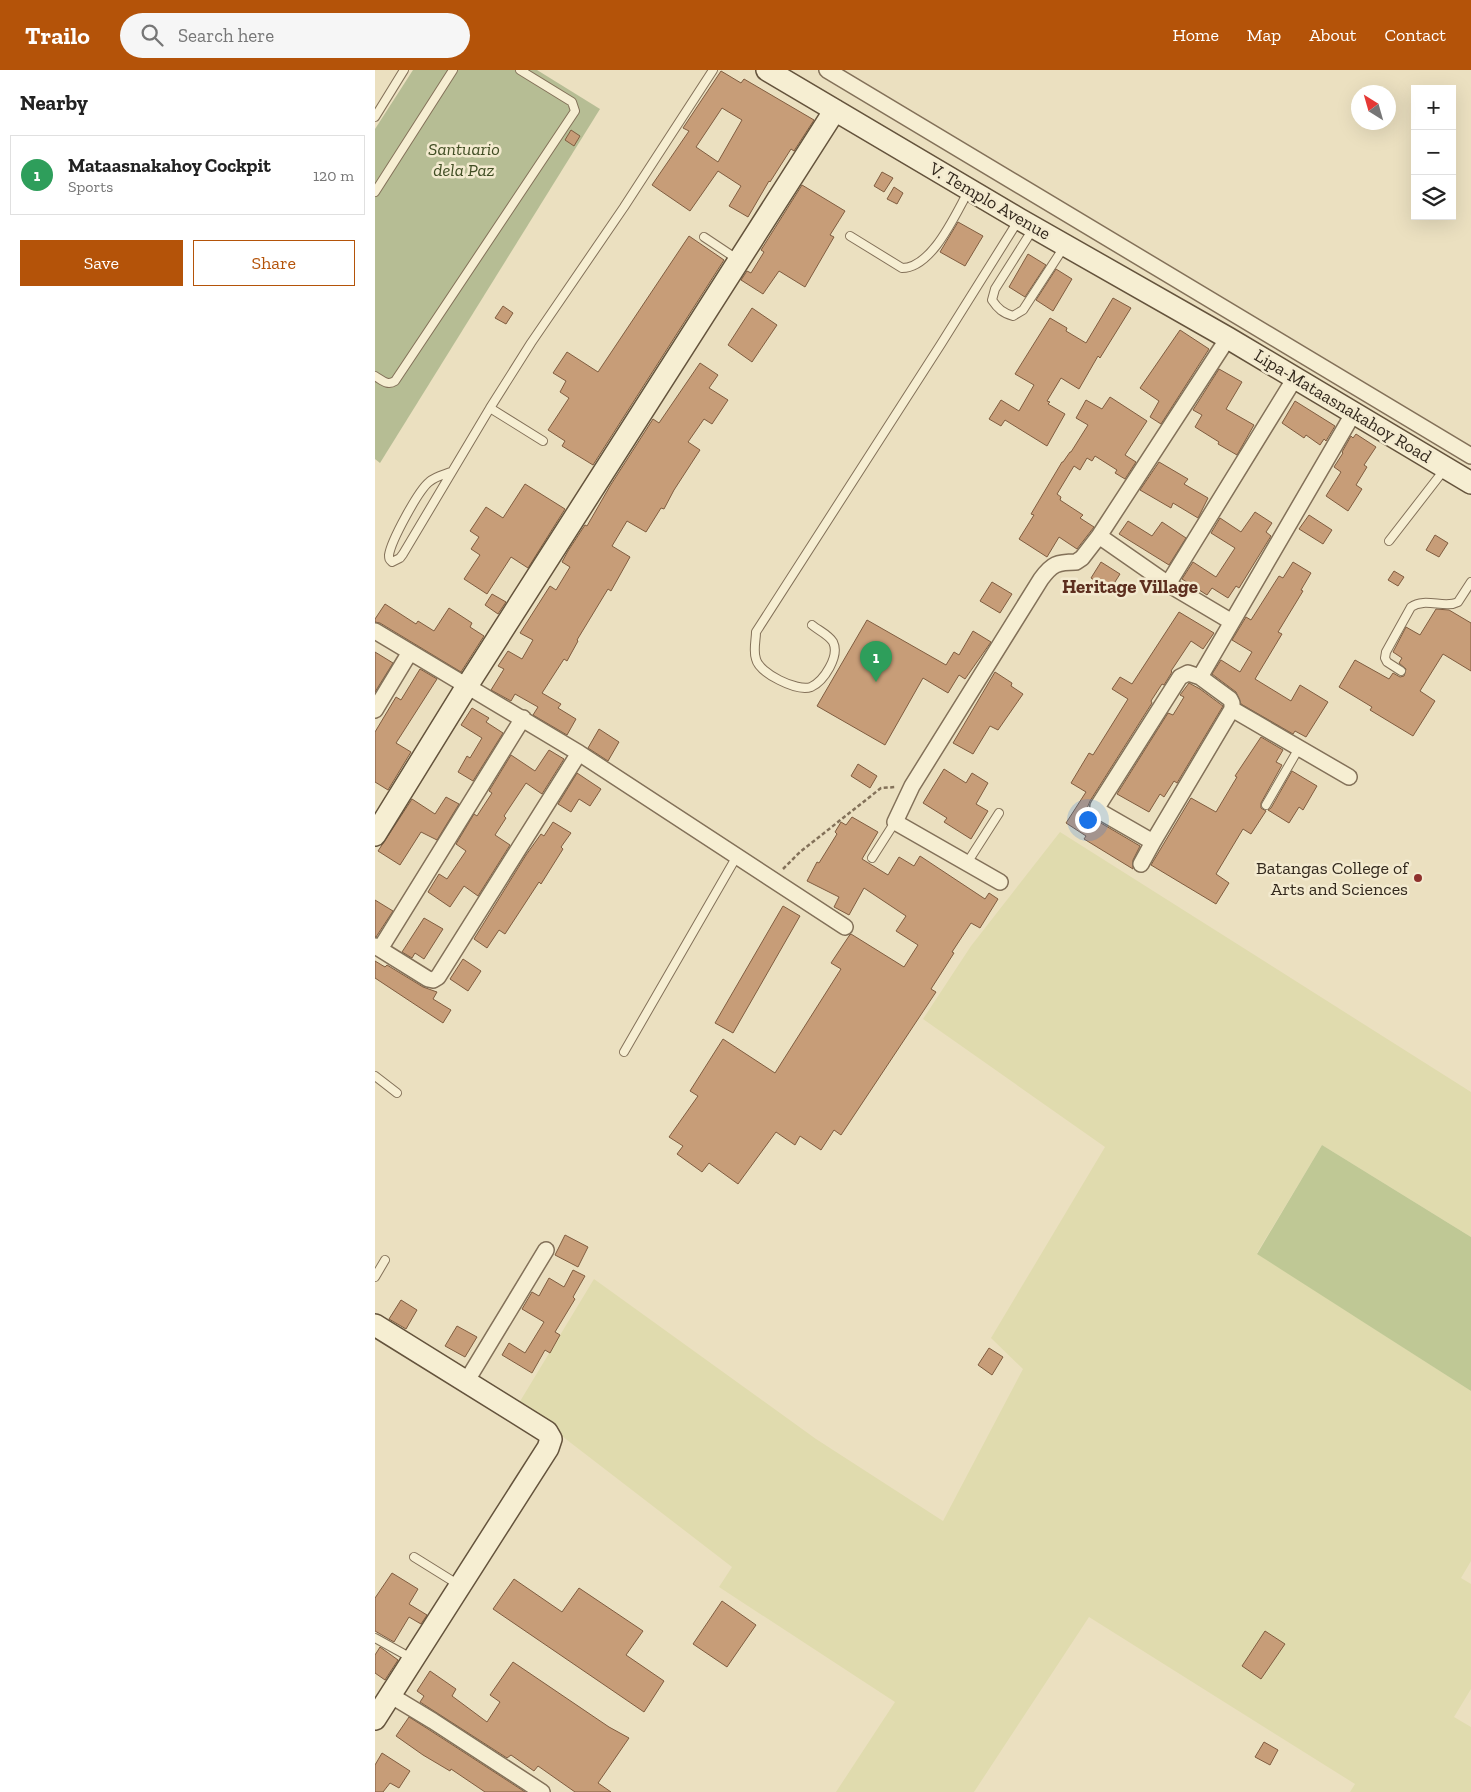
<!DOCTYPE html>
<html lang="en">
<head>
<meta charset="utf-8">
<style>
	body { margin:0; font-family:"Zilla Slab",serif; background:#f6f6f6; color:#222 }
	.controls { position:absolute; right:15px; top:15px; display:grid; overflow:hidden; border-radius:0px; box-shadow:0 5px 20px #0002 }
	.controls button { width:45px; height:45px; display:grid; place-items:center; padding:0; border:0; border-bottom:1px solid #e0e0e0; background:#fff; color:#222; font:25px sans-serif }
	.compass { position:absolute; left:976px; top:15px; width:45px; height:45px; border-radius:50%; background:#fff; box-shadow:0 5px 20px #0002; rotate:323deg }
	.you { position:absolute; left:712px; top:749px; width:18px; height:18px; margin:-12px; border:4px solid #fff; border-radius:50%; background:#1a73e8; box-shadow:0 0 0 8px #1a73e833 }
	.badge { display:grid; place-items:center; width:32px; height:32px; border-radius:50%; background:#b45309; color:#fff; font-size:16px; font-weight:700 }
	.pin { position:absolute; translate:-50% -41px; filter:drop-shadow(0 1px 2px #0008) }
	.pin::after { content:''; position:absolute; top:26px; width:18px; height:15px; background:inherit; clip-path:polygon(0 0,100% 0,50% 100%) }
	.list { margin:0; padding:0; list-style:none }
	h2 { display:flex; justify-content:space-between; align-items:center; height:65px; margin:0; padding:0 20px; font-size:21px }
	h2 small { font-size:16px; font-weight:400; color:#767676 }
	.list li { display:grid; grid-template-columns:32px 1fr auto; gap:15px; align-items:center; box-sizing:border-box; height:80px; margin:0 10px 10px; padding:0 10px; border:1px solid #e0e0e0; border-radius:0px }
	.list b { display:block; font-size:19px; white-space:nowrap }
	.list p { margin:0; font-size:16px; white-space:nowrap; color:#767676 }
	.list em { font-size:16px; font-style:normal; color:#767676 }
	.actions { display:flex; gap:10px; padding:15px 20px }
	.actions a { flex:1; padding:11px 0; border:1px solid #b45309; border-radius:0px; text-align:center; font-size:18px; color:#b45309 }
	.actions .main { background:#b45309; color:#fff }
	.icon { flex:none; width:28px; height:28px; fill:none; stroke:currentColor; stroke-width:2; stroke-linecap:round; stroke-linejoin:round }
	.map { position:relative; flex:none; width:1096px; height:1722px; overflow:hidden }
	header { display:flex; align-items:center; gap:30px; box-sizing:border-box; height:70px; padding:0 25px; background:#b45309; color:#fff }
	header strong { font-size:24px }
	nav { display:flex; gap:28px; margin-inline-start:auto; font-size:18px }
	.search { width:350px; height:45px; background:#f6f6f6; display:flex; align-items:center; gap:12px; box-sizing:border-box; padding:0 18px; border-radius:28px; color:#767676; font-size:19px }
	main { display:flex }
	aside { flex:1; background:#fff }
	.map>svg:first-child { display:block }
	.farmland { fill:#e0dbae }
	.green { fill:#bfc895 }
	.cemetery { fill:#b6bd94 }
	.building { fill:#c79d78; stroke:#805d40; fill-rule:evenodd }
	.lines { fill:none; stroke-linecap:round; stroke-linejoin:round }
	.lane-casing { stroke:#837159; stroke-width:10 }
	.street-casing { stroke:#837159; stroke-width:18 }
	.secondary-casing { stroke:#64533c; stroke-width:24 }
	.path { stroke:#837159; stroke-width:2.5; stroke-dasharray:4 2.5; stroke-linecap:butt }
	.lane { stroke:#f6eed2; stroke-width:8 }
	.street { stroke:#f6eed2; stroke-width:15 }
	.secondary { stroke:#f6eed2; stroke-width:21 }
	.poi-dot { fill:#8e312d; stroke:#f3eacf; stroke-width:2 }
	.labels { text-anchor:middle; stroke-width:5; stroke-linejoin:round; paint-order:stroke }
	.park-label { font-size:18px; font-style:italic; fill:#414e24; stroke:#f3eacf }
	.street-label { font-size:18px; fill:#33291d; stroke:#f3eacf }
	.poi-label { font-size:18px; fill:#33291d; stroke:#f3eacf; text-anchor:end }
	.neighbourhood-label { font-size:19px; font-weight:bold; fill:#5d2f1f; stroke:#f3eacf }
</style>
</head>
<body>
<header>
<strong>Trailo</strong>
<div class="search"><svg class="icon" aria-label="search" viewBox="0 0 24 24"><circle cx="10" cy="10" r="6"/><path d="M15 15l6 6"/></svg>Search here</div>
<nav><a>Home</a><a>Map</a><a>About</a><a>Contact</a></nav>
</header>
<main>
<aside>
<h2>Nearby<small></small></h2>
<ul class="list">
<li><span class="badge" style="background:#2e9e5b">1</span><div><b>Mataasnakahoy Cockpit</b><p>Sports</p></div><em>120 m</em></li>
</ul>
<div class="actions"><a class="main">Save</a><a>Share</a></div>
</aside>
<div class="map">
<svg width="1096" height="1722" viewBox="0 0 1096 1722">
	<rect width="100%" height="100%" fill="#ebe0c0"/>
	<path class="farmland" d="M685 762 1096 1022V1167L947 1075 882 1183 1096 1321V1491L1086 1508 1096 1514V1619L1079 1647 1096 1657V1722H975L980 1714 714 1547 599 1722H461L520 1632 344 1517 357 1497 144 1333 219 1209 441 1369 568 1451 648 1299 616 1268 730 1077 548 949 596 876Z"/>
	<path class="green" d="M947 1075 1096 1167V1321L882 1184Z"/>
	<path class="cemetery" d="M38 0H162L225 39 5 393 0 389V59Z"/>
	<path class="building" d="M346 1 366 13 369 9 439 50 419 81 416 79 395 112 394 111 373 147 354 136 366 116 343 101 315 141 277 115 314 61 308 58ZM347 38 367 50 343 92 321 77Z
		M196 60 205 66 199 76 190 70Z
		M507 102 518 108 509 122 499 116Z
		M427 115 470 141 455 165 459 167 430 217 404 201 388 224 366 210 372 201 376 203 389 182 386 180Z
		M519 117 528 123 522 134 512 129Z
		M583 152 608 166 590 196 565 182Z
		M314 166 349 190 218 395 187 376 190 371 173 360 194 328 185 322 191 311 178 303 192 282 223 302Z
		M653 184 671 195 650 227 634 217Z
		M681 199 697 209 678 241 661 230Z
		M738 228 756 238 725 288 723 286 704 319 686 308 672 331 675 332 673 334 690 344 672 376 630 350 626 356 614 349 626 330 644 341 659 315 640 304 675 248 692 258 691 261 711 273Z
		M128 236 138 243 131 254 120 248Z
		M377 238 402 255 377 292 353 275Z
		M805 260 834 279 786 354 775 347 784 331 765 318Z
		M325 293 343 305 334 318 353 330 337 354 329 349 313 372 325 380 299 420 289 439 286 438 271 462 252 451 237 476 255 487 236 521 233 519 202 570 203 571 192 591 189 589 167 623 186 634 183 638 201 649 192 665 158 645 163 637 140 624 136 631 116 620 129 599 123 596 133 581 147 589 158 570 145 563 175 516 181 520 195 497 187 492 193 481 210 455 212 456 235 416 278 349 284 353Z
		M844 299 867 312 851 339 879 355 862 385 843 374 844 372 820 357 827 345 818 340Z
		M735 327 772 351 750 385 761 392 750 409 740 403 742 400 720 386 717 391 712 388 705 400 699 396 682 424 686 427 685 430 708 445 705 448 719 457 702 479 684 467 672 487 644 469 659 445 656 444 687 392H688L695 382H696L713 355 701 348 711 330 727 339Z
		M920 331 960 356 951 371 949 369 945 375 931 365 929 368 907 353Z
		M981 364 1001 377 989 395 992 397 981 415 987 419 973 441 951 426 966 402 959 397 968 383 967 382 976 366 978 368Z
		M784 392 813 409 809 414 833 428 823 448 798 433 796 438 765 420Z
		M150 414 190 439 153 498 136 487 112 524 89 509 105 485 96 479 104 467 95 461 111 437 128 448Z
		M880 442 897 453 891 462 896 466 864 518 861 516 853 528 837 518 832 525 807 509 818 492 841 507 860 478 836 463 845 448 866 462Z
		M934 445 957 460 948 474 924 459Z
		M753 451 777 466 787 452 811 468 794 495 744 464Z
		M1060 465 1073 473 1064 487 1051 480Z
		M726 492 745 504 735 520 716 508Z
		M918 492 936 503 926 520 928 521 903 562 907 564 880 609 916 631 925 615 953 632 931 667 920 661 918 664 866 634 861 622 837 604 846 590 865 602 877 582 857 570 871 547 876 550 904 506 908 508Z
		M1019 501 1029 507 1023 516 1013 510Z
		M617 512 637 524 625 543 605 531Z
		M117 524 131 532 123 544 110 535Z
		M10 534 41 554 43 551 59 561 74 538 97 553 95 557 109 566 86 602 5 553 0 552V549Z
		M1061 539 1074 540 1096 553V601L1068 584 1045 621 1060 631 1038 666 995 640 997 637 964 617 980 590 1014 609 1018 603 1025 607 1029 606 1031 599 1024 593 1027 588 1018 582 1031 557 1045 565Z
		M804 542 839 563 828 579 816 571 796 601 797 602 789 615 787 614 776 631 777 633 715 731 711 741 719 749 765 776 758 790V799L709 769 711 766 691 753 711 722 696 713 714 683 718 685 753 629 737 619 745 607 757 614Z
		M492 550 571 595 579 582 584 585 598 561 616 572 590 609 584 605 573 623 548 608 510 675 442 636Z
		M0 582 18 593 0 622Z
		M45 599 62 609 21 673 36 682 13 720 0 712V662L21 627 26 630Z
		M620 602 637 613 636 616 648 624 623 660 615 656 598 684 578 673Z
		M814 613 825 619 848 636 802 713 799 711 789 727 785 724 774 742 742 724 793 643 798 645 809 627 805 625Z
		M97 638 114 648 111 652 128 663 98 711 83 702 92 686 95 688 107 668 86 655Z
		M224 659 244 672 233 691 213 678Z
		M886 667 908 680 901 692 907 695 886 733V738L891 741 876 764 868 759 841 804 854 813 841 834 776 795 816 728 841 742 862 707 860 706Z
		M174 680 189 689 167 724 151 713 129 746 131 748 120 765 135 775 103 826 89 816 75 837 53 822 64 804 72 809 91 781 81 774 99 744 102 746 117 723 114 721 136 685 160 701Z
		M483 694 502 706 495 718 476 706Z
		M569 699 591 713 597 703 613 713 601 734 613 741 596 769 569 752 572 748 548 733Z
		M917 701 942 716 928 740 924 737 914 753 893 740 896 738Z
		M202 703 226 719 215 736 204 729 196 742 183 734Z
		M71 727 84 734 62 770 46 762 25 795 3 781 37 729 60 744Z
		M477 747 503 762 487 789 513 805 524 787 539 796 545 786 610 829 614 823 623 829 605 858 596 853 577 882 579 883 556 919 561 922 466 1065 459 1060 446 1080 425 1066 420 1075 401 1062 363 1114 334 1093 327 1102 302 1084 308 1076 294 1067 323 1026 315 1021 348 969 400 1003 466 899 456 893 474 866 476 864 529 897 543 875 521 861 531 846 489 818 474 845 459 837 464 827 432 811 442 792 444 793 462 764 460 762 466 752 471 755Z
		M178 752 196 763 186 777 188 779 166 814 164 812 130 864 124 860 112 878 99 869 151 785 166 764 169 766Z
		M0 830 18 841 1 867H0Z
		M408 836 425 846 358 963 340 953Z
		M49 848 68 859 49 889 40 883 37 888 27 882Z
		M88 889 106 901 93 921 75 909Z
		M0 891 10 897 12 895 48 917 62 922 58 929 76 940 68 953 0 908Z
		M190 1165 213 1177 203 1197 180 1185Z
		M198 1200 210 1206 198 1227 200 1229 180 1262 185 1265 175 1283 170 1280 157 1303 127 1285 134 1273 150 1283 169 1252 147 1239 157 1222 164 1226 174 1208 189 1217Z
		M26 1230 42 1240 31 1259 14 1249Z
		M82 1256 102 1267 90 1287 70 1276Z
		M614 1278 628 1287 617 1305 603 1295Z
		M17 1503 43 1519 34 1534 52 1545 46 1554 34 1547 19 1572 0 1561V1528Z
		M139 1509 187 1542 204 1518 268 1561 251 1585 289 1611 269 1642 118 1539Z
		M347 1531 381 1555 352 1597 318 1574Z
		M890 1561 910 1574 886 1609 867 1596Z
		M5 1577 23 1590 10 1610 0 1603V1585Z
		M138 1592 234 1657 254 1668 223 1713 236 1722H200L163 1696 159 1701 136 1685 132 1688 45 1632 49 1626 42 1621 55 1601 81 1619 77 1626 112 1652 125 1632 115 1625Z
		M34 1647 53 1659 150 1722H110L76 1699 75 1701 48 1685 21 1666Z
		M889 1672 903 1680 895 1695 880 1687Z
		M7 1683 35 1701 24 1718 15 1713 8 1722H0V1695Z"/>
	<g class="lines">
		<g class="lane-casing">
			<path id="lane" d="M0 47 29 0
				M0 122 78 0
				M658 159 620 219 617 230C623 239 628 243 638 246L648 240 689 177
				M475 166 527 198C557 198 580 145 593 122
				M329 167 362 189
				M0 306C7 310 12 316 20 311L200 41 197 32 145 0
				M115 338 168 371
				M76 402C68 405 61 406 54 412 43 421 16 471 14 485 14 489 14 489 17 492L25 488 28 484 115 338 156 273 249 137 338 0
				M1014 471 1069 400
				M437 555C443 560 454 565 458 572 465 586 449 611 436 617 422 622 384 603 381 589 378 581 381 570 381 562L566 274 643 151
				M1026 601 1012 592 1010 588 1011 582 1036 537C1050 527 1070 539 1083 532L1096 512
				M891 735 924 678
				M497 788 520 752
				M592 793 624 743
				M249 982 362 786
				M0 1006 22 1023
				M0 1207 10 1190
				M39 1487 84 1515
				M0 1568 38 1589"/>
		</g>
		<g class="street-casing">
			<path id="street" d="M452 0 1096 386
				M724 466 793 514 857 552
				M793 514 920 308
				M0 561 204 683 470 857
				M813 603 825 607 855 629 857 633V639L778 772 724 741 723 736 805 607Z
				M825 607 978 344
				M857 639 974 707
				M0 640 35 582
				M766 794 778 772
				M625 812 520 752 537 716 666 509C677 494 682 492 701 492L707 488 724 466 853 268
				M0 876 53 909 58 910 63 907 204 683
				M5 879 148 648
				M91 1312 171 1180
				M15 1625 58 1651 167 1722"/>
		</g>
		<g class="secondary-casing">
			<path id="secondary" d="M392 0 644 149 853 268 1096 413
				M0 765 92 616 460 40
				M0 1255 172 1362 176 1369 173 1378 0 1649"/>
		</g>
		<path class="path" d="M408 799 425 782 506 718 521 717"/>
		<use href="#lane" class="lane"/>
		<use href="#street" class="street"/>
		<use href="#secondary" class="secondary"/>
	</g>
	<circle class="poi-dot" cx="1043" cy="808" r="5"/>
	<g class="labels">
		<g class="park-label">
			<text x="89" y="85">Santuario<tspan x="89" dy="21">dela Paz</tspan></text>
		</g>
		<g class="street-label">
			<text transform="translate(615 131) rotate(30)" y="6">V. Templo Avenue</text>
			<text transform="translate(968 336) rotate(31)" y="6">Lipa-Mataasnakahoy Road</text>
		</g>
		<g class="poi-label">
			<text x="1033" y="804">Batangas College of<tspan x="1033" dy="21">Arts and Sciences</tspan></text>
		</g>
		<g class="neighbourhood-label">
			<text x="755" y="523">Heritage Village</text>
		</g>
	</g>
</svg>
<div class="controls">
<button>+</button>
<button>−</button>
<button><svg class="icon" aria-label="layers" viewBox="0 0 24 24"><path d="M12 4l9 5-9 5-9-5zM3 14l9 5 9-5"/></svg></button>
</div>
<svg class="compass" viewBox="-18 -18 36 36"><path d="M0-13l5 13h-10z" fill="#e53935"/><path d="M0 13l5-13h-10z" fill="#767676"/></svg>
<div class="you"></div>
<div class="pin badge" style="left:501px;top:612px;background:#2e9e5b">1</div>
</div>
</main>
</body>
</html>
